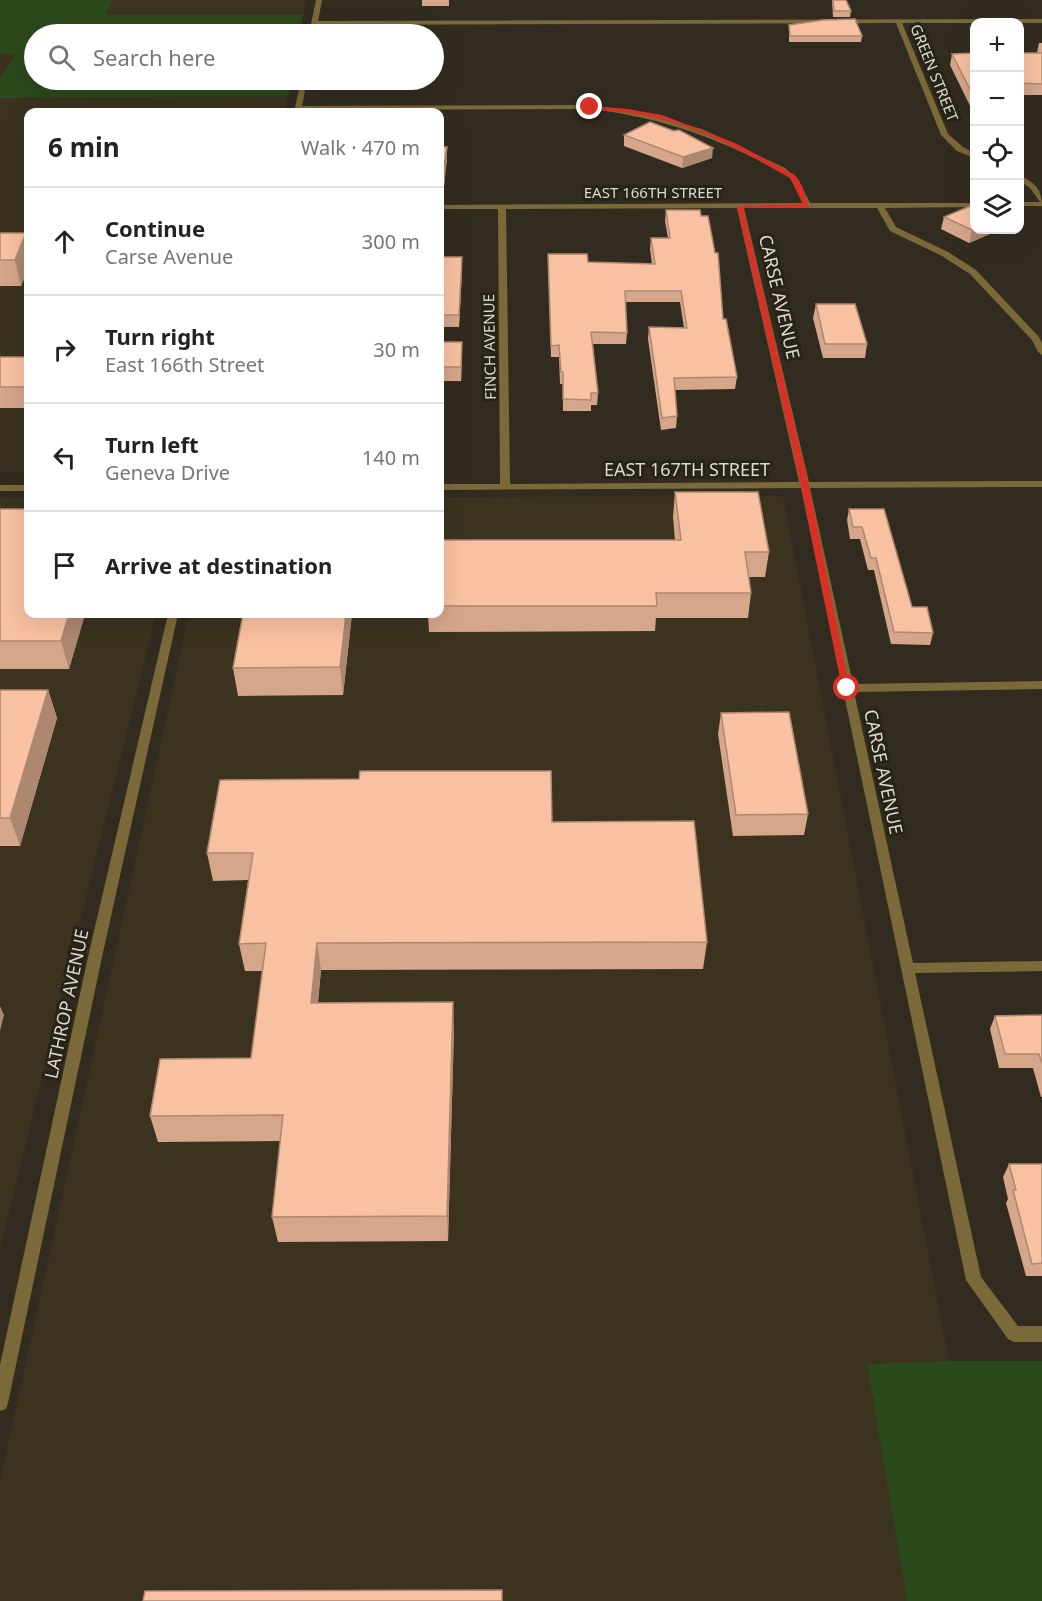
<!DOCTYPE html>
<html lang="en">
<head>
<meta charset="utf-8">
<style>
	body { margin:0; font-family:"Noto Sans",sans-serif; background:#f2f2f2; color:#222 }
	.controls { position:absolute; right:18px; top:18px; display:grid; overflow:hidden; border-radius:12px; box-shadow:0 6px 24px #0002 }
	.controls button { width:54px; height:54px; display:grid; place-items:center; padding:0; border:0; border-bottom:2px solid #e0e0e0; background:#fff; color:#222; font:30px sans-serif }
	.stop { position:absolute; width:18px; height:18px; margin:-14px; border:4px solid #d93025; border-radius:50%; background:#fff }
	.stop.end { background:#d93025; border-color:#fff; box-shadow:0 2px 6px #0008 }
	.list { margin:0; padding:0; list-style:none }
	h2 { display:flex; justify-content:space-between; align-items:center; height:78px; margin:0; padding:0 24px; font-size:26px }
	h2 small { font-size:20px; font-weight:400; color:#767676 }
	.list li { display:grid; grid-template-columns:39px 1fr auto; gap:18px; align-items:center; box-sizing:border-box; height:108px; padding:0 24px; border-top:2px solid #e0e0e0 }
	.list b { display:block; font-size:22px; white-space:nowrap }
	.list p { margin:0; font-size:20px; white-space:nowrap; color:#767676 }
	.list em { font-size:20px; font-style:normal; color:#767676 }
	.icon { flex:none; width:33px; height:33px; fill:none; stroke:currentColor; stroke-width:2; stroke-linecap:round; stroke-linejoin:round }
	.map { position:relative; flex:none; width:1042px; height:1601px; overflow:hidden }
	.search { position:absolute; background:#fff; box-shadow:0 6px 24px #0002; left:24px; top:24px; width:420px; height:66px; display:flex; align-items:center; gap:15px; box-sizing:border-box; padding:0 21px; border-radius:33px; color:#767676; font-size:22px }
	.panel { position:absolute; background:#fff; box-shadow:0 6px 24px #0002; left:24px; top:108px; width:420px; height:510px; border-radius:12px }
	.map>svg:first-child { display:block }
	.built { fill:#3b3320 }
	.green { fill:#2b4a1c }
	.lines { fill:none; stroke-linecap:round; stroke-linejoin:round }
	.minor { fill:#7c6939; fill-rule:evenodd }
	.wall { fill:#d5a68a }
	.shaded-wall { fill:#ae8771 }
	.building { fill:#f8c1a1; stroke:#ae8771; stroke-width:1.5 }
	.route { fill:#d93025 }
	.labels { text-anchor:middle; stroke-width:6; stroke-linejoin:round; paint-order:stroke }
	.far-street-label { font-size:15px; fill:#ddd9d1; stroke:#282317 }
	.street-label { font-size:18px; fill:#ddd9d1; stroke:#282317 }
</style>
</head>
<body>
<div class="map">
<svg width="1042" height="1601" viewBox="0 0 1042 1601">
	<rect width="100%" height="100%" fill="#322c20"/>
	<path class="built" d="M0 0H306L300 34H34V80H291L285 112H28V473L0 472Z
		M783 496 949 1361 867 1364 907 1601H0V1481L189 614H440V497Z
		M0 498H28V614H156L0 1249Z"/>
	<path class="green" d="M0 0H112L106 15H303L300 34H34V80H291L288 96 0 98V79L15 54H0Z
		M949 1361H1042V1601H907L867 1364Z"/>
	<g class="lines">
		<path class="minor" d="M316 0H322L318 21 1042 19V23H902L948 134 963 147 974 153V158L957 151 941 135 896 23 317 25 315 34H309Z
			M301 80H307L302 106 590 105 635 111 702 129 785 168 798 179 810 203H974V207L885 208 896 227 948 252 976 270 1039 337 1042 343V355L1038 352 1032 340 970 274 942 256 890 231 877 208H744L809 482 1042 481V487L810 488 853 684 1042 681V689L854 692 913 963 1042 961V971L915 973 981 1277 1018 1326H1042V1342H1014L1008 1339 966 1280 801 488 440 490V484H500L498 209H440V205L802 203C799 195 797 185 790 178 781 170 769 166 758 160 704 133 651 116 590 109L301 110 300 112H294ZM737 208 799 482 510 484 506 209Z
			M1020 176C1035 182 1042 190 1042 206H1020V202H1040L1030 188 1020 181Z
			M0 485H28V491H0Z
			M168 614H178L102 957 8 1403 6 1409 0 1411V1365L88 957Z"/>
	</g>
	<path class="wall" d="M422 0H449V6H422Z
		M832 0H846L851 11 850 17H833Z
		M789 25 862 36 861 42H789Z
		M1039 43H1042V95H1020V53H1037Z
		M975 53V116L950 65 952 54Z
		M624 135 712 158 682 168 624 146Z
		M440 147 447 158 444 186H440Z
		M666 210 723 319 737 377 735 389 675 390 677 416 676 428 661 430 648 339 649 327 684 328 680 302H625L627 333 626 344H593L598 393 597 405H591V411H563V384H560L559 357H551L548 254 588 262 652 264 650 249 651 238H668L665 221Z
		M944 217 975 230H999L969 243 941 229Z
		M0 233H26L28 242V269L21 286H0Z
		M440 257 462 269 459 327H440Z
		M816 304 867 344 865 358H823L813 318Z
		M462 356 461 381H440V363Z
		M0 357H28V408H0Z
		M675 492 769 552 765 577H749L751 593 748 618H656L655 631 429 632 428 614H440V540H675L673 517Z
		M0 509 85 614 69 669H0Z
		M849 509H884L912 607 933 633 930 645 891 644 874 570H868L860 539H850L847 520Z
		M243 614H352L343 695 238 696 233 668Z
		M0 690H48L57 718 20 846H0Z
		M721 713 808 814 804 835 733 836 718 734Z
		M552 822 707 942 703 969 321 970 318 1003 454 1029 448 1241 278 1242 272 1217 280 1141 158 1142 150 1116 251 1058 263 971H245L239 944 248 880 213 881 207 853Z
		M1042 1015V1097H1041L1033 1068H999L990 1029 995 1016Z
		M1009 1164H1042V1276H1026L1006 1203 1008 1199 1003 1177Z"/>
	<path class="shaded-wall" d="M447 147V158L444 186 443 174Z
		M713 148 712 158 682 168 683 157Z
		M972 230H999L969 243Z
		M26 233 28 242V269L21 286 15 260Z
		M462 257V269L459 327V315Z
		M462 342V356L461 381V367Z
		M69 614H85L69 669 61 641Z
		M346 614H352L343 695 340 667Z
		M48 690 57 718 20 846 10 818Z
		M317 943 321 970 315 1029 311 1003Z
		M453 1002 454 1029 448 1241 447 1216Z
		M0 1006 4 1015 0 1031Z"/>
	<path class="building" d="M833 0H846L851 11H834Z
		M855 19 862 36H790L789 25 823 20Z
		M975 53V99L952 54Z
		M1020 53H1042V84L1020 83Z
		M391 110H411L410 112H391Z
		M650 122 674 131 679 130 713 148 683 157 624 135Z
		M440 147H447L443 174H440Z
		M975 204V229L972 230 944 217Z
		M666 210H700L701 216H708L715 253H718L723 319H726L737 377 674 378 677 416 662 418 649 327 687 328 681 291H625L627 333 591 332 598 393H591V400L563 399V372H561L559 345 551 346 548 254H587L588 262 655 264 651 238H670Z
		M0 233H26L15 260H0Z
		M440 257H462L459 315H440Z
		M816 304H855L867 344H825Z
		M441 342H462L461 367H440Z
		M0 357H28V387H0Z
		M675 492H758L769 552H745L751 593H656L657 606H440V540H681Z
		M0 509H28V614H69L61 641H0Z
		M849 509H884L912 607H927L933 633 894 632 876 558H871L862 527H853Z
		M243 614H346L340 667 233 668Z
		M0 690H48L10 818H0Z
		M789 712 808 814 736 815 721 713Z
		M360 771H551L552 822 694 821 707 942 317 943 311 1003 453 1002 447 1216 272 1217 283 1115 150 1116 160 1059 251 1058 266 943 239 944 253 853H207L220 780 359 779Z
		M1042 1015V1064L1039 1054H1005L995 1016Z
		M1009 1164H1042V1263L1032 1264 1013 1190H1016Z
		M502 1590V1601H143L145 1591Z"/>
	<path class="route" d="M590 106 628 109 662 115 735 143 795 175 802 186 809 208H743L809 486 850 690 842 688 801 486 737 206 803 204 790 178C748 154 704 129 656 118 633 112 611 112 588 109Z"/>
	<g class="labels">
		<g class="far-street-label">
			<text transform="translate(934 73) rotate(68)" y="5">GREEN STREET</text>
			<text x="653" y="198">EAST 166TH STREET</text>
			<text transform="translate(490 347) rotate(-91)" y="5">FINCH AVENUE</text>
		</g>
		<g class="street-label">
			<text transform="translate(779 297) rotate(77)" y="6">CARSE AVENUE</text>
			<text x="687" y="476">EAST 167TH STREET</text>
			<text transform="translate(883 772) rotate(78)" y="6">CARSE AVENUE</text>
			<text transform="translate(67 1004) rotate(-78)" y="6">LATHROP AVENUE</text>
		</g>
	</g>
</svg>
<div class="controls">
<button>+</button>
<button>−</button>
<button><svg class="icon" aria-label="locate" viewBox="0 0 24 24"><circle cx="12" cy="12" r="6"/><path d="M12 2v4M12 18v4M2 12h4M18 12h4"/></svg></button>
<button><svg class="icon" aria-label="layers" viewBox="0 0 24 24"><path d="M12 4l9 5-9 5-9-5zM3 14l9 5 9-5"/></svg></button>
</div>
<div class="stop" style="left:847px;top:688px"></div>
<div class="stop end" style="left:590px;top:107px"></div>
<div class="search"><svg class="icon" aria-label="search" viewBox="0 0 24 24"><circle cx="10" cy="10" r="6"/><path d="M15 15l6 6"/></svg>Search here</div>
<section class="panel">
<h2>6 min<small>Walk · 470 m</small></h2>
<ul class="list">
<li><svg class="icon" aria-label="ahead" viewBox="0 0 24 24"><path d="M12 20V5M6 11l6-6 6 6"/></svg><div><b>Continue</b><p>Carse Avenue</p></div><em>300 m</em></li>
<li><svg class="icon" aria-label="right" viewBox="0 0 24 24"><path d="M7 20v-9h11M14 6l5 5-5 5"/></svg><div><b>Turn right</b><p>East 166th Street</p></div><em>30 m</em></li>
<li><svg class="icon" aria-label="left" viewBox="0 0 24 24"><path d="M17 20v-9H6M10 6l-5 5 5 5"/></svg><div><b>Turn left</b><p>Geneva Drive</p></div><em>140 m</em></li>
<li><svg class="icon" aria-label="arrive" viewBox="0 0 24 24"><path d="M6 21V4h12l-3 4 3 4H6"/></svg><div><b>Arrive at destination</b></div></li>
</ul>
</section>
</div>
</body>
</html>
